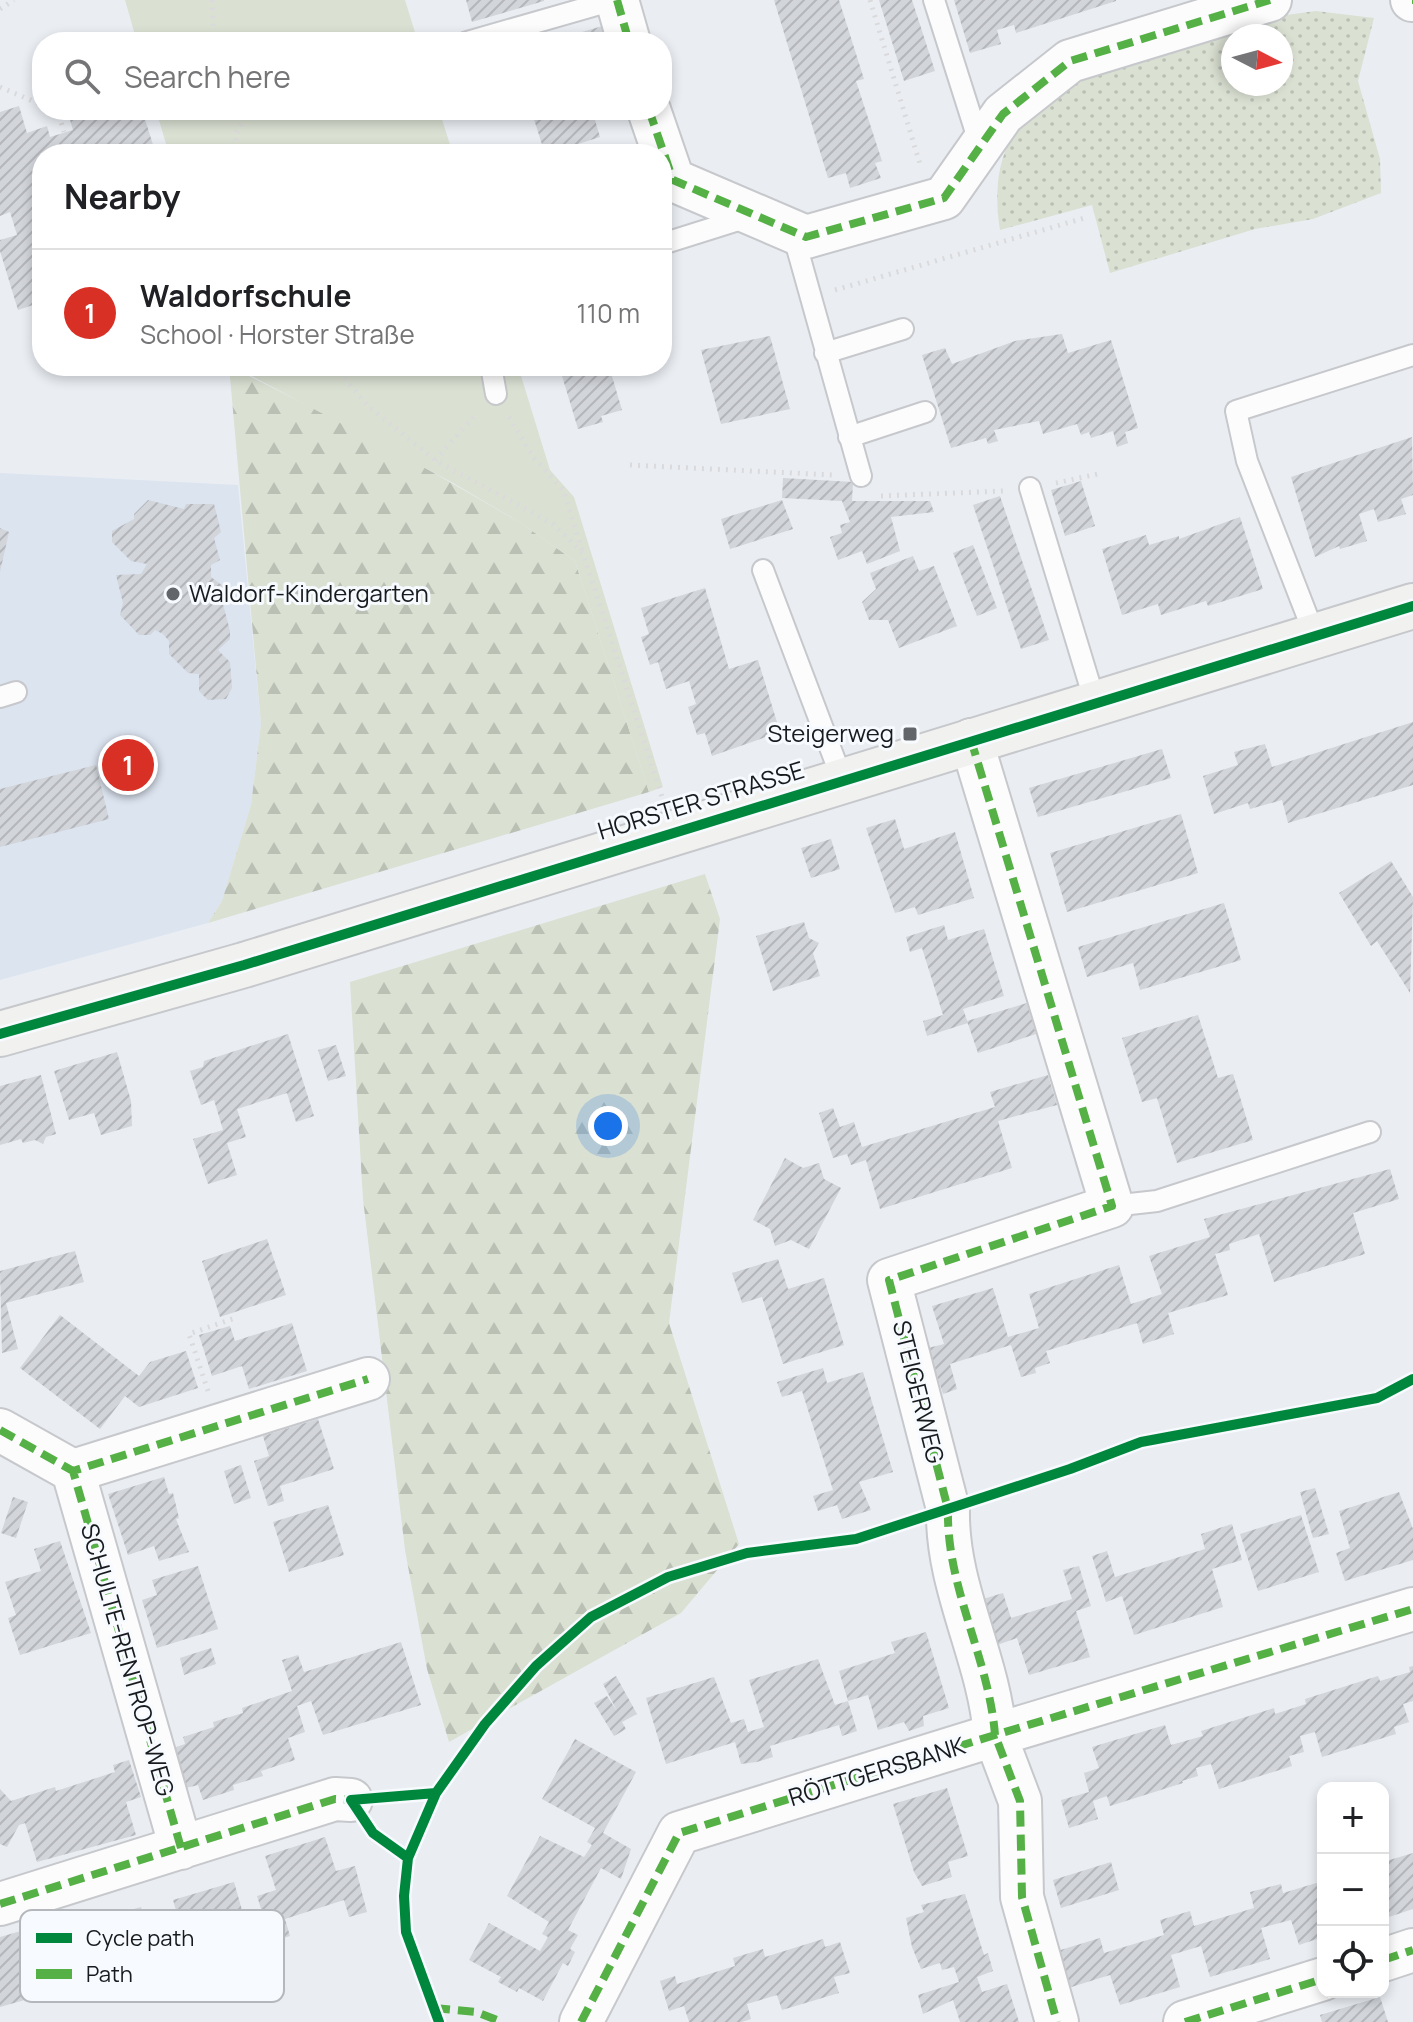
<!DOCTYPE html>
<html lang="en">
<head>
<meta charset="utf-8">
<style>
	body { margin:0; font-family:Manrope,sans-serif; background:#f6f6f6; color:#202124 }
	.controls { position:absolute; right:24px; bottom:24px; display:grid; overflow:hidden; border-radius:16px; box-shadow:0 4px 12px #0003 }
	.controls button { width:72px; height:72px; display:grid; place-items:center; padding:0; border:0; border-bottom:2px solid #e0e0e0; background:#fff; color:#202124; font:40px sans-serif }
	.compass { position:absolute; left:1221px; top:24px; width:72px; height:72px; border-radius:50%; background:#fff; box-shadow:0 4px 12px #0003; rotate:96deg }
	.you { position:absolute; left:608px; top:1126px; width:28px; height:28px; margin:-20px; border:6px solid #fff; border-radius:50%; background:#1a73e8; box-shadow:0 0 0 12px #1a73e833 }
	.badge { display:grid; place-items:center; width:52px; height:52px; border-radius:50%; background:#d93025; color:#fff; font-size:26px; font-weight:700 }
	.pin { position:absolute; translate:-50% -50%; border:4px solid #fff; box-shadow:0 2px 8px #0006 }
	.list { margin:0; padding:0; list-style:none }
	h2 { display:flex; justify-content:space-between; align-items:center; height:104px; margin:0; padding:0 32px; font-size:34px }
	h2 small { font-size:26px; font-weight:400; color:#757577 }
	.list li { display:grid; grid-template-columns:52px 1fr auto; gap:24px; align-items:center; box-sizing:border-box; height:128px; padding:0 32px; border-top:2px solid #e0e0e0 }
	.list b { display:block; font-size:30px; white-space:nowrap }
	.list p { margin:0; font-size:26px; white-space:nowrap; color:#757577 }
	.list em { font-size:26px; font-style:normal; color:#757577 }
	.icon { flex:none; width:44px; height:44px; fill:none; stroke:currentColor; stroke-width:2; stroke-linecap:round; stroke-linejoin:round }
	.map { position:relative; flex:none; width:1413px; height:2022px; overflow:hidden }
	.search { position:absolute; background:#fff; box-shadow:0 4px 12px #0003; left:32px; top:32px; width:640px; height:88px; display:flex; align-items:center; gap:20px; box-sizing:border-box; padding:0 28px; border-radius:32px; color:#757577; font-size:30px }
	.panel { position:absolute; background:#fff; box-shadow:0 4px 12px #0003; left:32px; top:144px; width:640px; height:232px; border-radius:32px }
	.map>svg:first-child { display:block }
	.built { fill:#dce4f0 }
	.grass { fill:url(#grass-dots); fill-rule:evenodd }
	.forest { fill:url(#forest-firs) }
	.green { fill:#dae0d2 }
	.building { fill:url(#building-hatch) }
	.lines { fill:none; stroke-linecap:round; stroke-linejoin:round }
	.lane-casing { stroke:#c6c8cc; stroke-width:24 }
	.street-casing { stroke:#c6c8cc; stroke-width:46 }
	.secondary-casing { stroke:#c6c8cc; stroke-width:48 }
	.path { stroke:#dadadc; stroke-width:5; stroke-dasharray:2 6; stroke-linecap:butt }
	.lane { stroke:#fcfcfd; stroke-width:20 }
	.street { stroke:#fcfcfd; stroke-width:42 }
	.secondary { stroke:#f1f2f0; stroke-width:44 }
	.quiet { stroke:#55b145; stroke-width:8; stroke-dasharray:16 8; stroke-linecap:butt }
	.cycleway-casing { stroke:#f7fafe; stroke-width:15 }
	.cycleway { stroke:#00873e; stroke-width:10 }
	.poi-dot { fill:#626569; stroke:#f7fafe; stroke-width:3 }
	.labels { text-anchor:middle; stroke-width:6; stroke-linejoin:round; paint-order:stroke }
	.poi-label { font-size:24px; fill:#181b1e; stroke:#f7fafe; text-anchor:start }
	.street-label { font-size:24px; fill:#181b1e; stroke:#f7fafe }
	.key { fill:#f7fafe; stroke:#b4b7bb; stroke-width:2 }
	.key-label { font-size:22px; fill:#181b1e }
</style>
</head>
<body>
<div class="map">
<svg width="1413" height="2022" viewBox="0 0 1413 2022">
	<defs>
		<pattern id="grass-dots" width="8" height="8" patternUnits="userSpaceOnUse" patternTransform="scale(2)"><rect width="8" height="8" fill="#dae0d2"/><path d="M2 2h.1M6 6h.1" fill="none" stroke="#bac0b4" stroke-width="1.8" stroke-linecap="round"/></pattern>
		<pattern id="forest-firs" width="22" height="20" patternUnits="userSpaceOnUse" patternTransform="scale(2)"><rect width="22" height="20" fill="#dae0d2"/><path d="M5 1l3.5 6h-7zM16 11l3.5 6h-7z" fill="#bac0b4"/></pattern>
		<pattern id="building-hatch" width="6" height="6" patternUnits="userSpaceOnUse" patternTransform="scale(2)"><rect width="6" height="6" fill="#d2d5da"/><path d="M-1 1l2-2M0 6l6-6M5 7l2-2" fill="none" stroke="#b4b6bb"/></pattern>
	</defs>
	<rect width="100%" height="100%" fill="#eaeef3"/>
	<path class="built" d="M0 473 238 485 261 724 251 805 222 901 208 923 0 980Z"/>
	<path class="grass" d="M1316 11 1374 18 1358 81 1380 159 1381 193 1313 219 1255 229 1110 273 1092 205 1000 230C981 111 1064 83 1158 54 1201 41 1243 28 1286 15ZM1233 36H1281V84H1233Z"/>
	<path class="forest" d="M229 366 375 439 521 523 575 561 649 792 208 923 222 901 251 805 261 724Z
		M705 874 720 919 669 1323 739 1544 681 1613 449 1742 427 1669 405 1550 363 1199 350 982Z"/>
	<path class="green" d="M125 0H405L418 42H137Z
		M156 110H439L453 154H169Z
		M233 366H518L550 470 574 497 663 787 649 792 575 561 521 523 453 483Z"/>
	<path class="building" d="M466 0H544V1L472 22Z
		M774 0H839L864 79 856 81 882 161 875 163 881 178 850 188 846 173 828 178Z
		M879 0H912L935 71 904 81Z
		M954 0H1116V1L1016 33 1014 25 997 30 1001 44 970 53Z
		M606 25 611 42H551V41Z
		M19 106 27 133 47 126 50 137 73 130 67 110H142L156 154H42V302L18 310 0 251V240L17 235 10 212 0 216V112Z
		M531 110H592L600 137 566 148 568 154H545Z
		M1062 334 1068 353 1111 340 1138 428 1125 432 1128 443 1117 447 1113 431 1091 438 1089 432 1081 435 1077 424 1043 434 1039 421 994 430 998 441 988 444 986 438 951 448 922 355 945 348 952 364 1015 341Z
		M770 336 790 409 721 424 701 350Z
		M559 366H609L622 410 601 416 603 422 578 429Z
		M1412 437 1413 495 1401 499 1406 514 1378 522 1374 509 1359 514 1367 541 1340 549 1339 546 1315 557 1291 477Z
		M783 478 853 482 852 501H930L934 512 891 517 900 551 867 564 862 551 838 560 830 537 842 533 840 525 850 522 842 501 782 498Z
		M1081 481 1095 526 1065 536 1051 490Z
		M1000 496 1049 640 1021 649 973 505Z
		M148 500 184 509 186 504H214L221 532 214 538 220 560 211 565V577L223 586 227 601 223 604 230 631V639L218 650 230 662 232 688 226 699 208 700 199 691V674L188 673 169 654V641L163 634 155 630 150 635H139L120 615 123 603 116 575 141 574 147 564 131 561 112 542V531L134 519V514Z
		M782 500 793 529 730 549 721 519Z
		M1240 517 1263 589 1208 606 1206 601 1161 615 1158 604 1122 615 1102 549 1146 535 1149 545 1179 536V539Z
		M0 528 9 532 0 572Z
		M973 545 997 608 977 616 953 553Z
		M913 556 919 571 934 566 957 626 899 648 888 620H869L862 602 876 589 870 573Z
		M705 588 729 669 758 660 780 732 712 756 705 733 697 735 688 707 696 704 689 681 666 689 658 662 650 665 641 637 649 634 641 608Z
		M1413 722V785L1288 823 1282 800 1250 809 1248 803 1214 814 1203 776 1238 765 1234 752 1265 744 1272 767Z
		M1162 749 1171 778 1038 817 1029 788Z
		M96 765 109 819 0 847V789Z
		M1181 814 1198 873 1067 912 1050 853Z
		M895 819 904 849 955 832 974 898 918 915 915 907 895 913 866 828Z
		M831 839 840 869 811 878 801 848Z
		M1391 861 1413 897 1410 993 1377 941 1371 946 1339 893Z
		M1224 903 1241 960 1140 990 1133 963 1087 977 1078 947Z
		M804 922 809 938 819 943 813 953 820 976 773 991 756 936Z
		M944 925 948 940 984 929 1004 996 963 1009 968 1023 927 1036 923 1021 943 1015 922 948 910 952 906 937Z
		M1027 1003 1036 1034 978 1053 967 1021Z
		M1198 1015 1218 1078 1233 1074 1253 1140 1177 1163 1157 1098 1142 1102 1122 1038Z
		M288 1034 314 1116 296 1122 287 1093 237 1109 246 1137 227 1143 237 1175 208 1184 193 1139 223 1130 214 1100 201 1105 190 1071 203 1067 204 1061Z
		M336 1045 346 1076 328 1081 318 1050Z
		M117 1052 131 1101 132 1126 101 1135 94 1113 69 1120 54 1071Z
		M41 1075 56 1134 46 1137 43 1144 35 1140 23 1143 21 1139 0 1145V1086Z
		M1048 1075 1057 1105 998 1121 1012 1168 880 1209 866 1160 851 1165 847 1154 833 1158 819 1113 833 1108 840 1127 854 1122 862 1147 995 1107 990 1092Z
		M785 1158 803 1168 819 1163 824 1179 841 1188 809 1249 791 1240 775 1246 770 1229 753 1220Z
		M1390 1169 1399 1199 1353 1213 1365 1254 1274 1282 1259 1234 1229 1244 1230 1250 1215 1254 1228 1295 1168 1313 1174 1334 1143 1344 1137 1323 1046 1351 1050 1363 1035 1368 1036 1373 1021 1377 1011 1345 950 1364 957 1389 943 1394 928 1348 944 1344 932 1306 993 1288 1008 1337 1039 1328 1029 1294 1119 1265 1131 1304 1162 1294 1149 1256 1210 1237 1204 1219Z
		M267 1239 286 1295 220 1317 202 1261Z
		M75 1251 84 1282 6 1303 18 1349 2 1353 0 1271Z
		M778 1259 788 1289 824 1278 844 1345 783 1364 762 1297 742 1303 732 1273Z
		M60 1315 139 1376 150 1362 186 1351 198 1388 139 1407 125 1396 100 1429 20 1368Z
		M292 1323 307 1371 249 1389 242 1366 212 1376 199 1335 230 1326 235 1341Z
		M823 1368 827 1383 863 1372 893 1472 859 1482 871 1510 842 1519 837 1505 818 1511 813 1496 833 1490 802 1391 782 1397 777 1382Z
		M318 1419 334 1469 280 1486 284 1501 268 1506 254 1461 269 1456 263 1436Z
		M241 1465 251 1498 234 1504 224 1471Z
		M164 1477 169 1494 173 1493 179 1518 176 1519 189 1552 159 1561 154 1546 128 1555 108 1494Z
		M1315 1488 1329 1534 1313 1538 1300 1492Z
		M1399 1492 1413 1529V1560L1345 1581 1336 1553 1350 1548 1339 1511Z
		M13 1497 28 1502 16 1538 1 1533Z
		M328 1505 344 1555 289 1572 273 1522Z
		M1301 1515 1319 1572 1258 1591 1240 1534Z
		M1232 1524 1242 1560 1212 1569 1223 1607 1134 1635 1122 1596 1106 1602 1092 1556 1107 1551 1115 1577 1205 1549 1201 1534Z
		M60 1541 91 1633 20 1655 8 1618 16 1615 5 1582 41 1571 34 1549Z
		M198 1566 218 1629 157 1648 142 1600 157 1595 152 1580Z
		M1079 1566 1091 1606 1076 1611 1090 1657 1029 1675 1017 1638 997 1645 983 1599 1003 1593 1011 1618 1072 1599 1063 1570Z
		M926 1632 949 1708 923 1716 924 1726 909 1731 904 1722 878 1730 868 1695 848 1701 857 1731 842 1736 839 1725 770 1746 773 1757 757 1762 741 1764 735 1742 666 1764 646 1698 714 1677 731 1723 744 1719 748 1732 764 1727 749 1680 818 1659 835 1705 848 1701 839 1671 895 1653 891 1642Z
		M401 1642 421 1705 323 1735 311 1701 297 1706 305 1732 288 1738 295 1760 261 1771 263 1776 233 1785 234 1790 203 1800 198 1785 182 1789 170 1749 185 1744 183 1737 214 1727 213 1722 243 1713 242 1708 292 1691 282 1660 298 1655 304 1672Z
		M211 1648 216 1664 184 1675 180 1658Z
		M1413 1666V1701L1403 1704 1409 1722 1394 1727 1396 1734 1322 1757 1315 1732 1300 1736 1304 1752 1289 1756 1292 1766 1219 1789 1211 1764 1196 1768 1198 1776 1182 1781 1183 1783 1110 1806 1107 1796 1093 1801 1098 1819 1069 1828 1061 1800 1089 1792 1084 1773 1099 1768 1092 1747 1165 1725 1171 1745 1203 1736 1201 1731 1274 1708 1275 1714 1306 1704 1305 1699 1378 1676 1380 1681 1410 1672 1409 1667Z
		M616 1676 637 1714 622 1722 626 1729 614 1736 594 1703 607 1696 617 1711 603 1684Z
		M575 1739 636 1772 603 1833 631 1849 621 1879 601 1868 568 1930 578 1935 570 1949 575 1952 568 1966 563 1963 543 2001 519 1988 517 1992 498 1982 501 1977 469 1960 489 1923 540 1951 548 1937 542 1934 549 1922 507 1896 540 1836 584 1857 592 1845 587 1842 595 1828 542 1799Z
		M129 1760 141 1797 126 1802 136 1835 37 1862 25 1823 19 1825 7 1847 0 1844V1789L11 1801 55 1787 56 1791 115 1772 113 1765Z
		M947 1788 968 1856 948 1862 952 1877 922 1886 914 1872 893 1804Z
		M325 1837 336 1871 355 1866 367 1912 349 1917 344 1900 285 1919 290 1936 271 1942 276 1957 258 1963 253 1945 193 1963 199 1983 181 1989 167 1944 184 1938 173 1900 234 1882 244 1917 262 1912 257 1896 276 1890 265 1856Z
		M1413 1853V1909L1389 1917 1383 1899V1862Z
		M1111 1862 1119 1890 1061 1908 1053 1880Z
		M1323 1881V1937L1299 1945 1291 1920 1261 1928 1270 1959 1210 1977 1201 1946 1171 1955 1180 1987 1120 2005 1110 1975 1065 1989 1054 1952 1100 1938 1104 1953 1164 1935 1160 1920 1190 1911 1194 1926 1254 1908 1250 1892 1281 1884 1283 1893Z
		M965 1894 984 1955 988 1953 993 1971 977 1977 982 1992 1007 1984 1019 2022H960L953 2000 923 2014 918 1995 959 1982 954 1967 942 1970 940 1963 921 1969 912 1947 906 1918 924 1912 921 1905Z
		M141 1907 160 1972 92 1991 74 1926Z
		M42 1925 60 1990 0 2007V1937Z
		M823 1939 825 1947 840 1942 850 1973 834 1977 839 1993 782 2010 777 1995 747 2004 751 2019 742 2022H689L684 2006 669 2011 660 1981 675 1976 677 1984 735 1966 733 1958 763 1949 765 1957Z
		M1380 1997 1388 2022H1322L1320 2015Z"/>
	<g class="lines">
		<g class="lane-casing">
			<path id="lane" d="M934 0 980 145
				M467 42 614 0
				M792 230 861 476
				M662 244 748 217
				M825 353 903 329
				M491 366 496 394
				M849 437 925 412
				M1030 488 1095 702
				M763 570 842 779
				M1315 636 1247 461 1236 411 1413 355
				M0 697 16 692
				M1112 1206 1157 1201 1370 1132"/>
		</g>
		<g class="street-casing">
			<path id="street" d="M617 0 629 42
				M1412 0H1413
				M649 110 673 180 806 237 944 198 1003 114 1070 61 1270 0
				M971 740 1112 1206 889 1280 948 1509C946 1587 989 1658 995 1735L1413 1609
				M0 1430 73 1471
				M181 1848 73 1471 368 1379
				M0 1904 335 1799 351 1800
				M1383 1960 1413 1950
				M581 2022 679 1833 995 1735 1020 1801 1022 1897 1057 2022
				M1185 2022 1323 1979"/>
		</g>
		<g class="secondary-casing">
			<path id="secondary" d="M0 1034 244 965 1413 606"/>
		</g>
		<path class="path" d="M212 0 214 42
			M870 0 920 164
			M0 9 14 0
			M0 87 42 105
			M54 110 58 112 64 132
			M237 110 243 121 235 135 239 154
			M835 290 1088 217
			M334 366 368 406 435 460 553 524 583 553 662 797
			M509 417 534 458 563 490 582 550
			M435 460 477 413
			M630 465 833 475
			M1056 483 1098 474
			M881 496 1003 491
			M208 1391 189 1334 235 1318"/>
		<use href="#lane" class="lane"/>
		<use href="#street" class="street"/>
		<use href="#secondary" class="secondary"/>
		<path class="quiet" d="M617 0 629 42
			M1412 0H1413
			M649 110 673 180 806 237 944 198 1003 114 1070 61 1270 0
			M971 740 1112 1206 889 1280 948 1509C946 1587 989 1658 995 1735L1413 1609
			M0 1430 73 1471
			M181 1848 73 1471 368 1379
			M0 1904 335 1799 351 1800
			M1383 1960 1413 1950
			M434 2008 476 2012 502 2022
			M581 2022 679 1833 995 1735 1020 1801 1022 1897 1057 2022
			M1185 2022 1323 1979"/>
		<g class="cycleway-casing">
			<path id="cycleway" d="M0 1034 244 965 1413 606
				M408 1858 373 1833 351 1800 436 1793
				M439 2022 406 1932 404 1896 408 1858 436 1793 485 1724 536 1666 591 1617 668 1577 747 1553 856 1539 1070 1469 1141 1442 1377 1398 1413 1379"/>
		</g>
		<use href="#cycleway" class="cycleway"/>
	</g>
	<g class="poi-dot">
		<circle cx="173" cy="594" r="8"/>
		<rect x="902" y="726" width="16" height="16" rx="4"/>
	</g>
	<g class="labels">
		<g class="poi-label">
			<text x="189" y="602">Waldorf-Kindergarten</text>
			<text x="894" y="742" text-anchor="end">Steigerweg</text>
		</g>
		<g class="street-label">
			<text transform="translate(701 801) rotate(-17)" y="8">HORSTER STRASSE</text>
			<text transform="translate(918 1392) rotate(76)" y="8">STEIGERWEG</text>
			<text transform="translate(127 1660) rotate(74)" y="8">SCHULTE-RENTROP-WEG</text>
			<text transform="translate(877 1772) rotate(-17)" y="8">RÖTTGERSBANK</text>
		</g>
	</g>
	<rect x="20" y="1910" width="264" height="92" rx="12" class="key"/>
	<rect x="36" y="1933" width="36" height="10" fill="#00873e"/>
	<rect x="36" y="1969" width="36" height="10" fill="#55b145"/>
	<g class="key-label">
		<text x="86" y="1946">Cycle path</text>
		<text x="86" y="1982">Path</text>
	</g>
</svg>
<div class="controls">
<button>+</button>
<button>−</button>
<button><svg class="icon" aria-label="locate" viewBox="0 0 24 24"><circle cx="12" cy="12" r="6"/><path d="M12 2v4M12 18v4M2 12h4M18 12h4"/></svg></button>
</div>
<svg class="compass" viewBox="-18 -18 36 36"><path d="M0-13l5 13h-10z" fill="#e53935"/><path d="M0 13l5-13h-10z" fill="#757577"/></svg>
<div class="you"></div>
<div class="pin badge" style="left:128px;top:765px">1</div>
<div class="search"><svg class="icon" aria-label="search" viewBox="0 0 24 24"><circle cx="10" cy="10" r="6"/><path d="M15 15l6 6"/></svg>Search here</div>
<section class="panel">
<h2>Nearby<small></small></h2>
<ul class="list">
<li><span class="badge">1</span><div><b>Waldorfschule</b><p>School · Horster Straße</p></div><em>110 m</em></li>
</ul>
</section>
</div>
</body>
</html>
